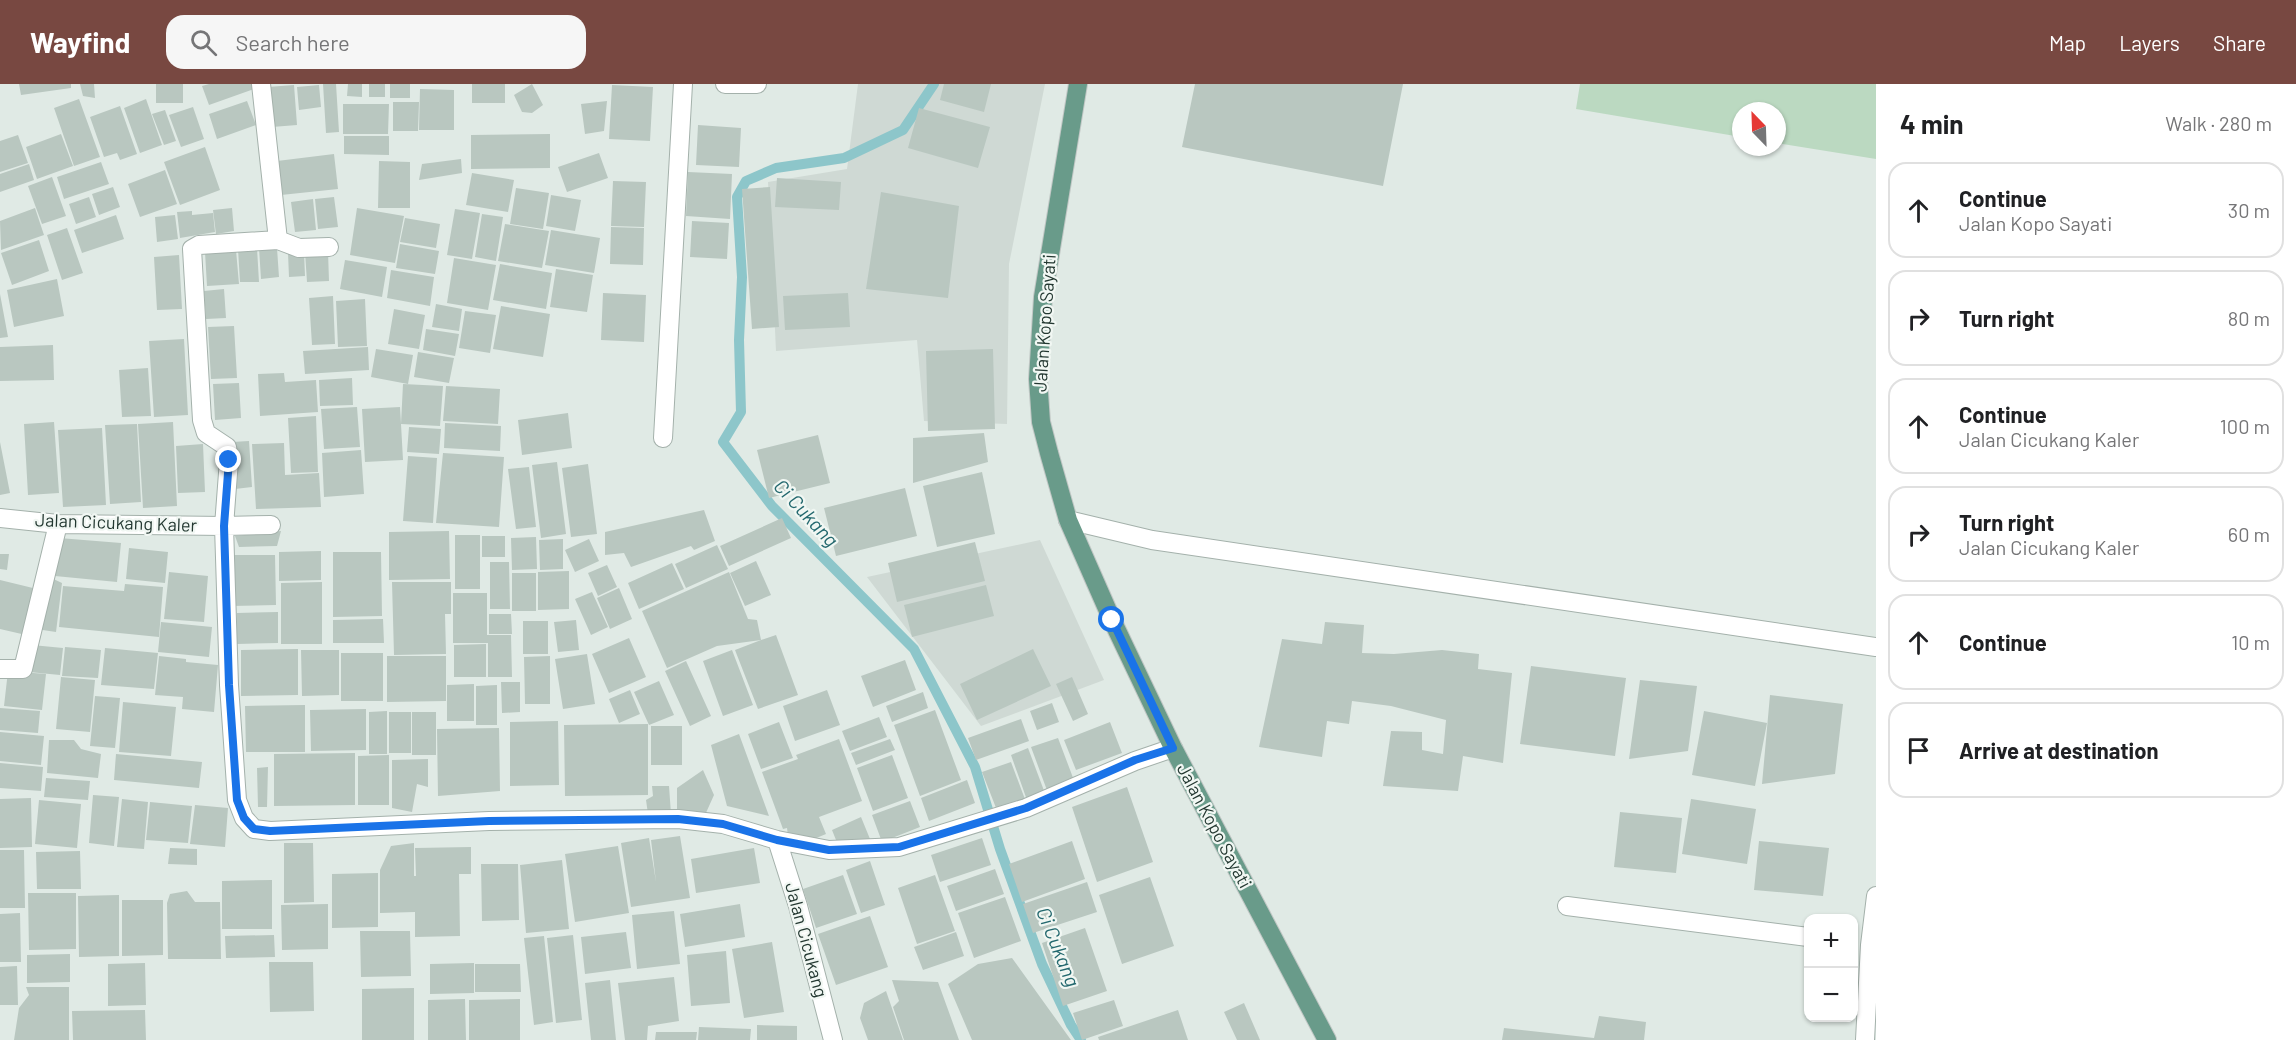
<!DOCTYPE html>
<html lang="en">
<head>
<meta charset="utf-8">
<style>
	body { margin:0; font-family:Barlow,sans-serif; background:#f6f6f6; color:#202124 }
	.controls { position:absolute; right:18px; bottom:18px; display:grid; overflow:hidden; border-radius:12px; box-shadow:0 2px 4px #0004 }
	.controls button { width:54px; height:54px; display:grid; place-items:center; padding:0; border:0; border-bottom:2px solid #e0e0e0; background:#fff; color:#202124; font:30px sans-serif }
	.compass { position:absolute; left:1732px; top:18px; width:54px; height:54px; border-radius:50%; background:#fff; box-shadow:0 2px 4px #0004; rotate:337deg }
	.stop { position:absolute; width:18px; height:18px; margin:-14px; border:4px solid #1a73e8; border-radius:50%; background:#fff }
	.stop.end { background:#1a73e8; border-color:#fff; box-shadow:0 2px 6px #0008 }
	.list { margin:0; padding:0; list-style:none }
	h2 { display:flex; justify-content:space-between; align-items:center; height:78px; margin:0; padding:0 24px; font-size:26px }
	h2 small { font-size:20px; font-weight:400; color:#757577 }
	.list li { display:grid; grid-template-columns:39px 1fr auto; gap:18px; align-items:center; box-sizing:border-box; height:96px; margin:0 12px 12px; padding:0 12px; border:2px solid #e0e0e0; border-radius:18px }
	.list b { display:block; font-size:22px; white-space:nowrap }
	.list p { margin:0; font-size:20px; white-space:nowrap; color:#757577 }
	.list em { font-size:20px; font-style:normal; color:#757577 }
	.icon { flex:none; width:33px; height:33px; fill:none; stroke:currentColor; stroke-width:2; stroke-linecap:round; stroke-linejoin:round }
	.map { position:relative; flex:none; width:1876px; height:956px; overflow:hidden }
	header { display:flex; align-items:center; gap:36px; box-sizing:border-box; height:84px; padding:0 30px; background:#784841; color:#fff }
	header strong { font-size:28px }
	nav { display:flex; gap:33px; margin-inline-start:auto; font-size:21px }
	.search { width:420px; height:54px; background:#f6f6f6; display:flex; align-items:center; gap:15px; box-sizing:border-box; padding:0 21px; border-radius:18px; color:#757577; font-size:22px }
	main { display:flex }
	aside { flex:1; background:#fff }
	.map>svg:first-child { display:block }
	.built { fill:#cfd9d4 }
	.green { fill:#bbd9c1 }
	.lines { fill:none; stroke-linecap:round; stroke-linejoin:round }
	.stream { stroke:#8dc6ca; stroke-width:10 }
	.building { fill:#b9c7c0 }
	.minor-casing { stroke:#a4b1ab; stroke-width:20 }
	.major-casing { stroke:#c1c7c5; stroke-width:20 }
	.minor { stroke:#fff; stroke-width:18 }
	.major { stroke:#699b8a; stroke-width:18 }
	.route { stroke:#1a73e8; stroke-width:8 }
	.labels { text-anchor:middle; stroke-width:4.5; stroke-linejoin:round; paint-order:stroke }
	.street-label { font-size:18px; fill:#233831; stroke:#f1f7f3 }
	.water-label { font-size:20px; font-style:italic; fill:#23686e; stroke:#f1f7f3 }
</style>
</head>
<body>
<header>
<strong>Wayfind</strong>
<div class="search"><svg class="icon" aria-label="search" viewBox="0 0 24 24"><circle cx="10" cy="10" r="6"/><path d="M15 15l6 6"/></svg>Search here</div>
<nav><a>Map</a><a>Layers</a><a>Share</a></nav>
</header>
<main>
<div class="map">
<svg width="1876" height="956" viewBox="0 0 1876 956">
	<rect width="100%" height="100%" fill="#e0eae5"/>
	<path class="built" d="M858 0H1045L1009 180 1007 340 924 337 917 256 776 267 768 98 847 85Z
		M1040 456 1104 596 981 642 867 493Z"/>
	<path class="green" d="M1580 0H1876V75L1777 59V27H1741V53L1576 25Z"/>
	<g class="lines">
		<path class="stream" d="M934 0 903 46 844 74 776 84 746 97 737 113 742 193 739 256 741 328 723 358 772 422 914 565 975 683 1000 765 1042 880 1071 941 1081 956"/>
	</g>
	<path class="building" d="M19 0H71V4L21 11Z
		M80 0H94L95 14 83 12Z
		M156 0H183V19H156Z
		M209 0H252L254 5 209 21 202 2Z
		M323 0H336L339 48 326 49Z
		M348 0H362V13L347 12Z
		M369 0H385V13H369Z
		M390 0H410V14H390Z
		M472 0H505V19H472Z
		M532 0 543 21 532 29 522 28 514 11Z
		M944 0H991L984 28 940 16Z
		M1195 0H1403L1383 102 1182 63Z
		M294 1 297 41 272 43 268 3Z
		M319 1 321 23 299 26 297 3Z
		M612 1 653 3 650 57 609 55Z
		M420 5 454 6V46H419Z
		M79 15 100 73 74 82 54 24Z
		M146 15 162 61 140 69 124 24Z
		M247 17 256 41 217 55 209 30Z
		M607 17 604 47 585 50 581 20Z
		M393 18H419L418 47H393Z
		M343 20H389L388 50H343Z
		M120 22 137 70 120 76 117 69 104 73 90 33Z
		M193 23 204 55 181 63 169 31Z
		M919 24 990 43 978 84 908 64Z
		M165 26 176 57 164 61 152 30Z
		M698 41 741 44 739 83 696 81Z
		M61 50 73 82 37 95 26 63Z
		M550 50V84L471 85V51Z
		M18 51 28 79 0 88V57Z
		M344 52H389V71L344 70Z
		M205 63 220 106 180 121 164 78Z
		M599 69 608 94 567 108 558 83Z
		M334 70 338 105 281 111 277 77Z
		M461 75 462 89 419 96 422 80Z
		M379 77 410 78V124H378Z
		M101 78 109 100 64 115 57 93Z
		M29 80 34 96 0 108V90Z
		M165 86 177 120 140 133 128 100Z
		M688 88 732 90 730 135 686 132Z
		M472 89 514 96 508 128 466 121Z
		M52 93 66 132 42 140 28 102Z
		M777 94 841 98 839 126 775 123Z
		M613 97 646 98 644 143 611 142Z
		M113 103 120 123 99 131 92 110Z
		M770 103 779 243 752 245 742 105Z
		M516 104 549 109 543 145 510 140Z
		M881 108 959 122 948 214 866 205Z
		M551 111 581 116 575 147 546 142Z
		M89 113 96 133 76 140 69 120Z
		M334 113 338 143 318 145 315 115Z
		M313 115 316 146 295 148 291 118Z
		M35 124 44 151 1 166 0 137Z
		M232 124 234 147 216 150 213 126Z
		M357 124 404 132 395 179 350 171Z
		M455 125 480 129 472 175 447 171Z
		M192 127V131L213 129 215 148 180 154 177 128Z
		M482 130 503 133 496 177 475 173Z
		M116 131 124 155 82 169 74 146Z
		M175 131 178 155 157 158 155 133Z
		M405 134 440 140 436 164 400 158Z
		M692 137 729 139 727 175 690 173Z
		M505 140 549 147 542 184 498 177Z
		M611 143 644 144 643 181 610 180Z
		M67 144 83 189 62 196 47 151Z
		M551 146 600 154 594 189 545 181Z
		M39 156 49 187 12 201 1 169Z
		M400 160 439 167 435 190 396 184Z
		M257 164 259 198H240L238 165Z
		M259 164H277L279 193 261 195Z
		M236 166 239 200 207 202 205 168Z
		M328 167 329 197 307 198 305 168Z
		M304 168 305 192 289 193 288 169Z
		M179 171 182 225 157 226 154 173Z
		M454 174 496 181 488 226 447 219Z
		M345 176 387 183 382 213 340 205Z
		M500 180 552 189 546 225 493 216Z
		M556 185 593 191 587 228 550 223Z
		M391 186 434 193 430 222 387 214Z
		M57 195 64 232 14 243 7 206Z
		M224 205 226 234 206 235 204 207Z
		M603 209 646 211 644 258 601 256Z
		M848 209 850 243 785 246 783 212Z
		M0 210 8 253 0 254Z
		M333 212 335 260 312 261 309 214Z
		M365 215 367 262 338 263 336 217Z
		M436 220 462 225 459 247 432 243Z
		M501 222 550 230 543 273 493 265Z
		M394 225 425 231 419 265 388 260Z
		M465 227 496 231 490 269 459 264Z
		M234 242 237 294 211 295 208 243Z
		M426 245 459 250 455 272 423 266Z
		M184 255 188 331 154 333 149 257Z
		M53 261 54 296 0 297V263Z
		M368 263 369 286 305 290 303 267Z
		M376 265 413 271 408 300 371 293Z
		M993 265 995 345 928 347 926 267Z
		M418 268 454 274 449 299 414 293Z
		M148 284 151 332 122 333 119 286Z
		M284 289 285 298 316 296 318 328 260 332 258 290Z
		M352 294 353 321 320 322 319 296Z
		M239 299 241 334 215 336 213 300Z
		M403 300 443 302 440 342 401 340 403 376 365 378 362 325 400 323 401 340Z
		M446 302 500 305 498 340 443 337Z
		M357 323 360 363 324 365 321 325Z
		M568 329 572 364 522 371 518 336Z
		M316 332 318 388 291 389 288 334Z
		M54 338 59 409 28 411 24 340Z
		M173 338 177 422 143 424 138 340Z
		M445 339 501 342 500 367 444 364Z
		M137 340 141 418 110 420 105 341Z
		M409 343 441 345 439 370 407 368Z
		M102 344 106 421 63 423 58 346Z
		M984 349 988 378 913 399V354Z
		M818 351 830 399 769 414 757 366Z
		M249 357 252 403 235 405 232 358Z
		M0 358 10 409 0 411Z
		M284 359 285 391 319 389 321 423 256 425 252 360Z
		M203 360 205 408 178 409 176 362Z
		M361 366 364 410 324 413 322 369Z
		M443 369 504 373 499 443 436 439Z
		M408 372 437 374 433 439 403 437Z
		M557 378 566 450 541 454 532 381Z
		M588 380 597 450 571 453 562 384Z
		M529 383 536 443 516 445 508 385Z
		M982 388 995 450 937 463 923 402Z
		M905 404 917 452 836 472 824 424Z
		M704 426 715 457 694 466 691 462 631 483 624 469 605 471V448Z
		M782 434 791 454 729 482 720 462Z
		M281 447 277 462 239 463 235 452Z
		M449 447 450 495 389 496V448Z
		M455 451H480V505H455Z
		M482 452H505V473H482Z
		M536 453 537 485 512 486 511 454Z
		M59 454 121 459 117 498 55 492Z
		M563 455V485L540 486 539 456Z
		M589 455 599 477 575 488 565 466Z
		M975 458 985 497 897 518 888 479Z
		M717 461 728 485 686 504 675 480Z
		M129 464 168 468 165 499 126 495Z
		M321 467V496L279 497V468Z
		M333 468H381L382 532 333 533Z
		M0 470H9L7 486 0 485Z
		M230 471H275L276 521 231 522Z
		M756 477 771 511 745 522 730 489Z
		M490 478H509L510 525H490Z
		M672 479 684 505 639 525 628 499Z
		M607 481 617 503 598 512 588 489Z
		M569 487V525L538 526V488Z
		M169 488 208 492 204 538 164 535Z
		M729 488 748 535 757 536 761 556 776 551 798 611 758 625 735 566 761 556 717 562 667 584 642 527Z
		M512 489H536V527H512Z
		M47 492 62 499 56 548 36 545Z
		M0 496 37 505 26 551 0 545Z
		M322 498V560H281V499Z
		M392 498H451V530H445L446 570 394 571Z
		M125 500 163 503 159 553 59 543 63 502 124 507Z
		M986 501 994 532 912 553 904 521Z
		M619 504 632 535 610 545 597 514Z
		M592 508 608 543 591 551 575 515Z
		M453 509H487V551H511L512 593H488V559H453Z
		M278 528V559L237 560V529Z
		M489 530H511L512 550H489Z
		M383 535 384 559H333V536Z
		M576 536 579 566 558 568 554 538Z
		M523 537H548V570H523Z
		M161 538 212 543 209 573 158 568Z
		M1325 538 1364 541 1362 569 1394 570 1442 566 1479 570 1478 585 1512 589 1503 679 1463 672 1458 707 1383 702 1391 647 1422 648V666L1443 670 1446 636 1391 622 1352 617 1349 640 1327 637 1322 673 1259 663 1282 555 1322 560Z
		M629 554 646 593 609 609 592 570Z
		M486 560V593H454V561Z
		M32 561 63 564 60 591 29 588Z
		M65 563 101 566 98 594 62 592Z
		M105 564 158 569 154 605 101 601Z
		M298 565V611L241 612V566Z
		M1033 565 1051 602 977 636 960 600Z
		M301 566H339V611L302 612Z
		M732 566 753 621 723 632 703 577Z
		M341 569H383V617H341Z
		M587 570 595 620 563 625 555 575Z
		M159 572 186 575V578L218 581 214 628 182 625 183 613 155 611Z
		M387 572H446V617L387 618Z
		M550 572V620H525L524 573Z
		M905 576 916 606 873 623 861 592Z
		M686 577 711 632 690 642 665 587Z
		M1531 582 1626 594 1615 672 1520 660Z
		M8 587 46 590 42 626 4 622Z
		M61 593 95 596 90 648 56 645Z
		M1072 593 1088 630 1073 637 1056 600Z
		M1640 596 1697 602 1688 667 1629 675Z
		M659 597 674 631 649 641 634 608Z
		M501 598H520V628L502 629Z
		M474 600V637H447V601Z
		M497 601V641H476V602Z
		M630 606 640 630 619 639 609 615Z
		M827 606 840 641 795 657 783 622Z
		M923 608 928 624 892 638 886 622Z
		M1770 611 1843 620 1835 690 1762 700Z
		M95 612 120 614 115 664 90 662Z
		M123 618 176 623 171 672 119 668Z
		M1052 619 1059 638 1037 646 1030 627Z
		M305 621V668H246L245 622Z
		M0 624 40 627 38 649 0 646Z
		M366 625V666L311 667 310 626Z
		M935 626 961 696 920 712 894 641Z
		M387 627V670H369V628Z
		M1704 627 1767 639 1755 702 1692 691Z
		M389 628H411V669H389Z
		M412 628H436V671H412Z
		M879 633 887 653 850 667 842 647Z
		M1021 635 1029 657 976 676 968 654Z
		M558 637 559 701 510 702V638Z
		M779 638 793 674 761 685 748 650Z
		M1110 638 1122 669 1076 686 1064 656Z
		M648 640V711L565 712 564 641Z
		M651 642H682V681H651Z
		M499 644 500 707 438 712 437 645Z
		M0 648 44 652 41 681 0 677Z
		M739 650 769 732 727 722 711 661Z
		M1058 654 1075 699 1048 709 1031 663Z
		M839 655 862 717 819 733 826 750 809 757 788 752 787 744 783 745 762 688 798 675 796 671Z
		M890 655 895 666 856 681 851 669Z
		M49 656H74L81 665 101 670 98 694 47 689Z
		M1028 664 1046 712 1028 719 1011 671Z
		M355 669V721L274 722V670Z
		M116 670 202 678 199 704 114 696Z
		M389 671V721H358V672Z
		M892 671 908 714 873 727 857 684Z
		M428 675V703L417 700 412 728 392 724V676Z
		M1011 678 1026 718 998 729 982 688Z
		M0 679 43 683 41 707 0 704Z
		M268 683 267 723H258L257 684Z
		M703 686 714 711 705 731 677 728V704Z
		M46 694 90 697 88 716 44 713Z
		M967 696 975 719 929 737 921 714Z
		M652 702H669L671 730H648L646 716 653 712Z
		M1127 703 1153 778 1097 798 1072 723Z
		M93 711 119 713 114 762 89 759Z
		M31 714 32 763 0 764V715Z
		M122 715 148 718 144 765 117 763Z
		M1691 715 1756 725 1747 780 1682 770Z
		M39 716 81 720 77 764 35 760Z
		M910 717 920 743 882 758 872 731Z
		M150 718 192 722 188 759 146 756Z
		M195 721 228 724 225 763 190 760Z
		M1620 728 1682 734 1676 789 1614 783Z
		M861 733 870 755 838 761 832 746Z
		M680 752 690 814 631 823 621 759 649 754 656 798 651 756Z
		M982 754 991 781 940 798 931 771Z
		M1072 757 1085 795 1022 818 1009 780Z
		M1759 757 1829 764 1823 812 1754 806Z
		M284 759H313L314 818 284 819Z
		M414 759V792H416L415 764 471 763V790H459L460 852 415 853V828L380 829V786L391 762Z
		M618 762 629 829 575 838 565 770Z
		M170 764 197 765V781L168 780Z
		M754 764 760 799 696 809 691 775Z
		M0 766H24L25 824H0Z
		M80 767 81 805H37L36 768Z
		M562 776 569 845 526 849 520 781Z
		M870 777 885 821 861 829 846 786Z
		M481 780H518L519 836 482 837Z
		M995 785 1004 810 956 827 947 802Z
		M378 789V843L332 844V790Z
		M843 791 857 830 816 844 803 805Z
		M935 791 955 847 917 860 898 804Z
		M1150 793 1174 862 1122 880 1099 811Z
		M272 796V845H222V797Z
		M1087 798 1097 828 1033 849 1023 820Z
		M187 807 195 818H220L221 875H168L167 819 170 810Z
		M28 809H76V865L29 866Z
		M119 811V872L79 873 78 812Z
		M1005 813 1021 857 974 874 958 829Z
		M122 816H163V871L122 872Z
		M328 820V865L282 866 281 821Z
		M740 820 745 853 685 863 680 830Z
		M674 827 680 880 637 885 632 831Z
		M20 829 21 878H0V830Z
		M870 832 888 883 836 901 818 850Z
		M1085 844 1107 907 1063 922 1042 859Z
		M360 847H410L411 892 361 893Z
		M626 848 631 884 585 890 581 853Z
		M956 848 964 872 923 886 914 863Z
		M274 851 275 873 226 874 225 852Z
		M573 851 582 936 556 939 547 854Z
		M544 852 553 938 534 941 524 854Z
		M772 858 784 928 744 934 732 865Z
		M726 867 730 919 691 922 687 871Z
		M70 870V898L27 899V871Z
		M1012 874 1071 956H972L948 900 978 880Z
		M269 878H313L314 927 270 928Z
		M145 879 146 921 108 922V880Z
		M474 879V909L430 910V880Z
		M475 880H520L521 908H475Z
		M17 882 18 921H0V883Z
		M674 893 679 937 648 942 647 956H625L618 899Z
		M610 896 616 956H591L585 899Z
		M892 896 938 898 959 956H904L893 923 899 917Z
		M26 903H69V956H14L19 924 29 911Z
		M414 904V956H362V905Z
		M886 907 903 956H868L860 934 864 919Z
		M465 915 466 956H428V916Z
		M520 915V956H469V916Z
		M1114 916 1123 942 1082 956 1073 929Z
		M1244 919 1260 956H1237L1224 928Z
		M145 926 146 956H73L72 927Z
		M1178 926 1188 956H1099L1098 953Z
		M1599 932 1646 938 1644 956H1502L1504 944 1594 954Z
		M757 941 797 942V956H757Z
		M699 943 751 945 750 956H698Z
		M656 948H697L696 956H655Z"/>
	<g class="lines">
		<g class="minor-casing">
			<path id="minor" d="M261 0 278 156 199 161 192 165 202 336 206 349 227 363 229 376 224 442 271 441
				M725 0H757
				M278 156 299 164 329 163
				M663 354 683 0
				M0 434 58 440 224 442 229 601 237 716 244 734 254 745 270 747 489 737 678 735 723 740 777 756 829 766 899 763 1026 724 1135 677 1173 664
				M1068 436 1152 456 1876 563
				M0 585H23L58 440
				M777 756 798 822 833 956
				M1567 822 1808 853
				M1865 956 1870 861 1876 812"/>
		</g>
		<g class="major-casing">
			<path id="major" d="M1078 0 1043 213 1038 295 1041 338 1049 369 1068 436 1112 536 1173 664 1327 956"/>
		</g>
		<use href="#minor" class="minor"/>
		<use href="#major" class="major"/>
	</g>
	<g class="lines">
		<path class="route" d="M229 376 224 442 229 601 237 716 244 734 254 745 270 747 489 737 678 735 723 740 777 756 829 766 899 763 1026 724 1135 676 1173 664 1112 536"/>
	</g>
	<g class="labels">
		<g class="street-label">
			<text transform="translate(1045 239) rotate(-86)" y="6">Jalan Kopo Sayati</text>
			<text transform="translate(116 439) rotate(2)" y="6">Jalan Cicukang Kaler</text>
			<text transform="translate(1214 742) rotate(62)" y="6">Jalan Kopo Sayati</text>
			<text transform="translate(806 856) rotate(75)" y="6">Jalan Cicukang</text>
		</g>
		<g class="water-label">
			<text transform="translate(806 429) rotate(47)" y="7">Ci Cukang</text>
			<text transform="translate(1058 863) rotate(68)" y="7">Ci Cukang</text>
		</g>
	</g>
</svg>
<div class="controls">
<button>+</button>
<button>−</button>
</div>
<svg class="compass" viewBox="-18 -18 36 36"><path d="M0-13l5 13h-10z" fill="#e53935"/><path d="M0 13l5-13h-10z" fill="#757577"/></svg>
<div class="stop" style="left:1112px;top:536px"></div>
<div class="stop end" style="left:229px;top:376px"></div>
</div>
<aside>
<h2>4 min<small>Walk · 280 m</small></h2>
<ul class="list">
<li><svg class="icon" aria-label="ahead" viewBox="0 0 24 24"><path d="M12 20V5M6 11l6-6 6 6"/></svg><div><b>Continue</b><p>Jalan Kopo Sayati</p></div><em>30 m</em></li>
<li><svg class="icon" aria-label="right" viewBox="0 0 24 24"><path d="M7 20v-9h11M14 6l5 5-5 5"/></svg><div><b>Turn right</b></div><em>80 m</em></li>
<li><svg class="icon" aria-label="ahead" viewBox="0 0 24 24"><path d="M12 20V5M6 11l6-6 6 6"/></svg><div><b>Continue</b><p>Jalan Cicukang Kaler</p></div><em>100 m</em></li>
<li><svg class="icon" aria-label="right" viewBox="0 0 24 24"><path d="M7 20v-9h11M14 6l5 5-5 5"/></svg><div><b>Turn right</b><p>Jalan Cicukang Kaler</p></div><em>60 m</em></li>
<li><svg class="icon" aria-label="ahead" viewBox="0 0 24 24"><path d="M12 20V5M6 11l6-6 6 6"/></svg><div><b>Continue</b></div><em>10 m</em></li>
<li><svg class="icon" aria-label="arrive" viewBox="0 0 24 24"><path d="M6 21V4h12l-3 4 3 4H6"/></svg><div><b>Arrive at destination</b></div></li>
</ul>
</aside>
</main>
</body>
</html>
